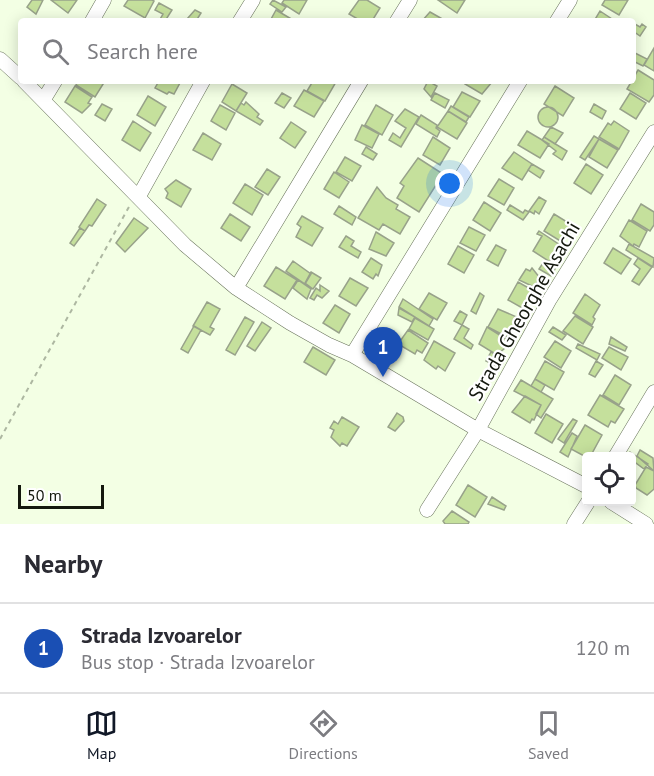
<!DOCTYPE html>
<html lang="en">
<head>
<meta charset="utf-8">
<style>
	body { margin:0; font-family:"PT Sans",sans-serif; background:#f7f7f7; color:#2b2b33 }
	.controls { position:absolute; right:18px; bottom:18px; display:grid; overflow:hidden; border-radius:6px; box-shadow:0 3px 15px #0003 }
	.controls button { width:54px; height:54px; display:grid; place-items:center; padding:0; border:0; border-bottom:2px solid #e1e1e2; background:#fff; color:#2b2b33; font:30px sans-serif }
	.scale { position:absolute; left:18px; bottom:15px; width:86px; box-sizing:border-box; padding-left:6px; border:3px solid #14180e; border-top:0; font-size:16px; line-height:21px; white-space:nowrap; color:#14180e; -webkit-text-stroke:4px #fff; paint-order:stroke }
	.you { position:absolute; left:450px; top:184px; width:21px; height:21px; margin:-15px; border:4px solid #fff; border-radius:50%; background:#1a73e8; box-shadow:0 0 0 9px #1a73e833 }
	.badge { display:grid; place-items:center; width:39px; height:39px; border-radius:50%; background:#111827; color:#fff; font-size:20px; font-weight:700 }
	.pin { position:absolute; translate:-50% -50px; filter:drop-shadow(0 2px 3px #0008) }
	.pin::after { content:''; position:absolute; top:32px; width:21px; height:18px; background:inherit; clip-path:polygon(0 0,100% 0,50% 100%) }
	.list { margin:0; padding:0; list-style:none }
	h2 { display:flex; justify-content:space-between; align-items:center; height:78px; margin:0; padding:0 24px; font-size:26px }
	h2 small { font-size:20px; font-weight:400; color:#7c7c81 }
	.list li { display:grid; grid-template-columns:39px 1fr auto; gap:18px; align-items:center; box-sizing:border-box; height:90px; padding:0 24px; border-top:2px solid #e1e1e2 }
	.list b { display:block; font-size:22px; white-space:nowrap }
	.list p { margin:0; font-size:20px; white-space:nowrap; color:#7c7c81 }
	.list em { font-size:20px; font-style:normal; color:#7c7c81 }
	.icon { flex:none; width:33px; height:33px; fill:none; stroke:currentColor; stroke-width:2; stroke-linecap:round; stroke-linejoin:round }
	.map { position:relative; flex:none; width:654px; height:524px; overflow:hidden }
	.search { position:absolute; background:#fff; box-shadow:0 3px 15px #0003; left:18px; right:18px; top:18px; height:66px; display:flex; align-items:center; gap:15px; box-sizing:border-box; padding:0 21px; border-radius:6px; color:#7c7c81; font-size:22px }
	.sheet { height:168px; background:#fff }
	nav { display:flex; justify-content:space-around; align-items:center; box-sizing:border-box; height:84px; border-top:2px solid #e1e1e2; background:#fff; font-size:16px; color:#7c7c81 }
	nav a { display:grid; justify-items:center; gap:3px }
	nav .on { color:#111827 }
	.map>svg:first-child { display:block }
	.building { fill:#c5e09c; stroke:#98a28a; stroke-width:1.5 }
	.lines { fill:none; stroke-linecap:round; stroke-linejoin:round }
	.minor-casing { stroke:#68725b; stroke-width:15 }
	.path { stroke:#adb7a1; stroke-width:2; stroke-dasharray:4.5 4.5; stroke-linecap:butt }
	.minor { stroke:#fff; stroke-width:14 }
	.labels { text-anchor:middle; stroke-width:4.5; stroke-linejoin:round; paint-order:stroke }
	.street-label { font-size:20px; fill:#14180e; stroke:#fff }
</style>
</head>
<body>
<div class="map">
<svg width="654" height="524" viewBox="0 0 654 524">
	<rect width="100%" height="100%" fill="#f3ffe4"/>
	<path class="building" d="M32 0H43L36 14 27 7Z
		M51 0H77L68 13Z
		M128 0H152L154 1 145 18 124 6Z
		M273 0 286 7 282 12 270 4Z
		M284 0H307L299 14 282 3Z
		M359 0H367L380 8 372 21H361L349 14Z
		M438 0H465L457 13Z
		M605 0H628L619 15 602 5Z
		M159 3 172 10 165 21H159L163 14 155 10Z
		M195 10 201 13 196 21H191L187 19Z
		M276 10 293 20 292 21H270Z
		M600 11 615 21H594Z
		M430 12 446 21H422Z
		M633 23 640 27 642 24 646 27 640 36 633 31Z
		M654 48V71L644 65Z
		M633 52 647 59 643 66 633 61Z
		M638 70 654 80V95L649 102 627 89Z
		M78 81H105L95 97 76 85Z
		M159 81H181L174 94 169 92 167 94 155 88Z
		M313 81 336 82 325 101 307 91Z
		M428 81 437 86 431 97 424 89Z
		M467 81H491L492 82 482 94 465 84Z
		M232 84 247 93 236 111 222 102Z
		M75 86 92 97 88 103 91 104 82 113 65 102Z
		M555 86 574 98 563 116 544 104Z
		M304 90 324 101 314 117 294 106Z
		M462 92 480 101 470 117 453 107Z
		M282 93 291 98 284 108 275 103Z
		M435 93 449 100 445 108 431 100Z
		M630 93 646 103 636 119 620 109Z
		M148 96 166 107 155 126 137 115Z
		M246 102 259 114 257 117 263 121 260 125 236 111 241 103 244 105Z
		M102 104 112 109 105 121 95 115Z
		M594 104 606 111 602 119 590 112Z
		M220 105 235 113 226 130 211 121Z
		M376 105 393 115 382 135 365 125Z
		M451 106 469 117 466 122 448 111Z
		M538 117a10 10 0 1 1 20 0a10 10 0 1 1-20 0Z
		M405 109 419 117 401 147 389 140 393 133 400 138 406 128 395 121Z
		M448 111 467 123 457 139 437 127Z
		M421 115 437 125 436 128 440 131 437 137 416 124Z
		M133 121 151 133 140 151 122 140Z
		M614 121 629 131 619 149 599 137 608 123 611 125Z
		M291 122 306 132 295 148 280 138Z
		M362 125 379 134 372 148 355 140Z
		M551 127 563 133 555 144 544 137Z
		M527 131 549 144 540 158 518 145Z
		M203 133 221 144 212 160 193 150Z
		M594 136 599 139 585 160 580 157Z
		M433 137 450 148 440 165 423 155Z
		M544 137 567 151 562 160 553 154 556 151 542 140Z
		M599 139 618 150 607 168 589 157Z
		M366 147 377 154 373 160 362 154Z
		M514 152 532 164 522 180 502 168Z
		M345 157 361 166 352 181 336 172Z
		M418 158 443 174 419 212 397 198 404 186 400 183Z
		M532 164 544 171 540 178 528 170Z
		M586 164 603 175 591 194 574 183Z
		M267 169 280 177 268 195 255 187Z
		M334 172 349 182 339 198 324 189Z
		M499 179 514 188 504 205 488 196Z
		M176 180 191 189 181 207 166 198 168 193 165 189Z
		M245 184 263 195 252 215 233 203Z
		M377 187 386 198 398 205 396 209 410 217 400 234 383 224 379 230 358 218Z
		M539 197 546 201 539 214 535 211 534 214 529 211Z
		M97 199 106 205 92 226 89 225 85 231 79 227Z
		M484 202 501 213 490 231 473 220Z
		M641 204 654 212V225L650 231 632 220Z
		M510 205 523 213 525 210 529 212 523 220 507 210Z
		M339 206 356 217 352 225 334 214Z
		M230 214 250 227 241 241 221 228Z
		M554 214 572 225 570 230 572 231 562 242 544 231Z
		M302 216 323 228 312 246 296 237 301 227 297 224Z
		M134 218 148 228 125 252 116 243Z
		M629 220 647 231 639 247 634 244 633 246 620 236Z
		M469 227 485 235 476 251 460 243Z
		M80 228 85 231 74 246 70 243Z
		M539 231 560 245 550 262 533 251 542 236 537 234Z
		M376 232 394 243 386 256 369 249Z
		M346 236 354 241 351 246 361 252 358 258 339 247Z
		M629 244 654 258 653 267 626 250Z
		M496 245 506 250 498 266 487 260Z
		M458 246 474 255 464 273 448 264Z
		M613 248 631 259 621 274 604 263Z
		M371 258 382 265 378 276 376 274 373 279 362 272Z
		M638 258 652 267 639 285 632 281 640 269 634 264Z
		M293 261 311 274 305 284 286 271Z
		M543 263 555 269 551 276 539 269Z
		M276 267 297 280 285 299 264 286Z
		M532 268 540 278 534 287 519 280 526 269 530 271Z
		M311 272 321 278 313 289 305 283Z
		M350 278 368 288 356 306 339 296Z
		M298 280 311 289 307 299 293 288Z
		M518 282 534 291 524 309 508 300Z
		M320 285 329 291 322 298 317 295 314 300 310 298 316 288 320 291Z
		M429 293 447 303 437 320 419 309Z
		M480 293 484 296 476 314 471 311Z
		M585 294 600 305 593 317 595 319 592 325 573 313Z
		M403 299 433 319 429 326 399 307Z
		M207 302 220 309 210 327 214 329 210 335 193 326Z
		M335 305 350 314 339 333 323 323Z
		M399 308 415 317 412 322 398 315Z
		M498 309 519 318 507 337 488 327Z
		M460 311 467 315 462 325 454 321Z
		M575 316 593 327 583 344 563 331Z
		M245 317 254 322 235 355 226 350Z
		M415 318 434 329 428 340 409 329Z
		M262 322 271 328 255 351 247 346Z
		M462 325 469 329 464 338 473 345 471 349 454 339Z
		M194 326 201 330 188 353 181 349Z
		M487 327 506 339 503 345 506 347 497 355 479 344Z
		M553 327 566 335 562 340 549 332Z
		M408 330 428 343 422 353 417 350 415 354 398 344Z
		M611 337 627 347 625 351 609 344Z
		M434 341 455 353 445 371 438 366 436 369 424 360Z
		M555 341 571 351 561 368 544 357Z
		M578 344 600 354 597 360 576 348Z
		M313 347 335 360 326 375 304 362Z
		M609 347 628 357 621 370 602 358Z
		M491 352 505 359 500 368 486 361Z
		M545 361 564 372 554 390 535 379Z
		M596 361 603 365 595 377 589 374Z
		M615 375 631 385 619 405 603 395Z
		M535 379 545 385 541 392 531 386Z
		M521 380 553 399 541 418 536 414 541 405 514 391Z
		M600 395 624 409 615 423 611 421 608 427 588 415Z
		M525 396 541 405 534 420 532 419 530 423 512 412Z
		M397 413 403 417 404 421 395 431 388 427Z
		M546 414 563 424 552 443 535 433Z
		M342 417 359 427 347 446 342 443 340 446 331 437 334 430 330 428 334 421 338 424Z
		M573 419 577 421 564 443 558 439Z
		M585 425 602 435 590 457H586L571 449Z
		M572 433 577 436 568 457 560 452Z
		M640 450 653 458 654 471 637 456Z
		M630 452 648 464 644 469 632 460V457H627Z
		M646 467 654 471V489L647 495 636 488 635 485Z
		M468 485 487 497 475 517 456 505Z
		M492 497 506 506 504 510 488 504Z
		M452 511 469 522 468 524H445L443 521Z"/>
	<g class="lines">
		<g class="minor-casing">
			<path id="minor" d="M92 21 104 0
				M240 21 253 0
				M397 21 410 0
				M557 21 570 0
				M0 59 21 78
				M24 81 185 245 236 288 290 323 329 345 352 355 478 430 586 486
				M44 99 55 81
				M139 196 203 81
				M236 288 361 81
				M352 355 520 81
				M615 457 654 392
				M611 502 646 524
				M427 510 478 430 550 299 654 132
				M574 524 588 502"/>
		</g>
		<path class="path" d="M0 439 130 205"/>
		<use href="#minor" class="minor"/>
	</g>
	<g class="labels">
		<g class="street-label">
			<text transform="translate(524 311) rotate(-60)" y="7">Strada Gheorghe Asachi</text>
		</g>
	</g>
</svg>
<div class="controls">
<button><svg class="icon" aria-label="locate" viewBox="0 0 24 24"><circle cx="12" cy="12" r="6"/><path d="M12 2v4M12 18v4M2 12h4M18 12h4"/></svg></button>
</div>
<div class="scale">50 m</div>
<div class="you"></div>
<div class="pin badge" style="left:383px;top:377px;background:#1a4fb4">1</div>
<div class="search"><svg class="icon" aria-label="search" viewBox="0 0 24 24"><circle cx="10" cy="10" r="6"/><path d="M15 15l6 6"/></svg>Search here</div>
</div>
<section class="sheet">
<h2>Nearby<small></small></h2>
<ul class="list">
<li><span class="badge" style="background:#1a4fb4">1</span><div><b>Strada Izvoarelor</b><p>Bus stop · Strada Izvoarelor</p></div><em>120 m</em></li>
</ul>
</section>
<nav>
<a class="on"><svg class="icon" aria-label="map" viewBox="0 0 24 24"><path d="M3 6l6-2 6 2 6-2v14l-6 2-6-2-6 2zM9 4v14M15 6v14"/></svg>Map</a>
<a><svg class="icon" aria-label="directions" viewBox="0 0 24 24"><path d="M12 3l9 9-9 9-9-9zM9 14v-3h6M13 9l2 2-2 2"/></svg>Directions</a>
<a><svg class="icon" aria-label="saved" viewBox="0 0 24 24"><path d="M7 4h10v16l-5-4-5 4z"/></svg>Saved</a>
</nav>
</body>
</html>
